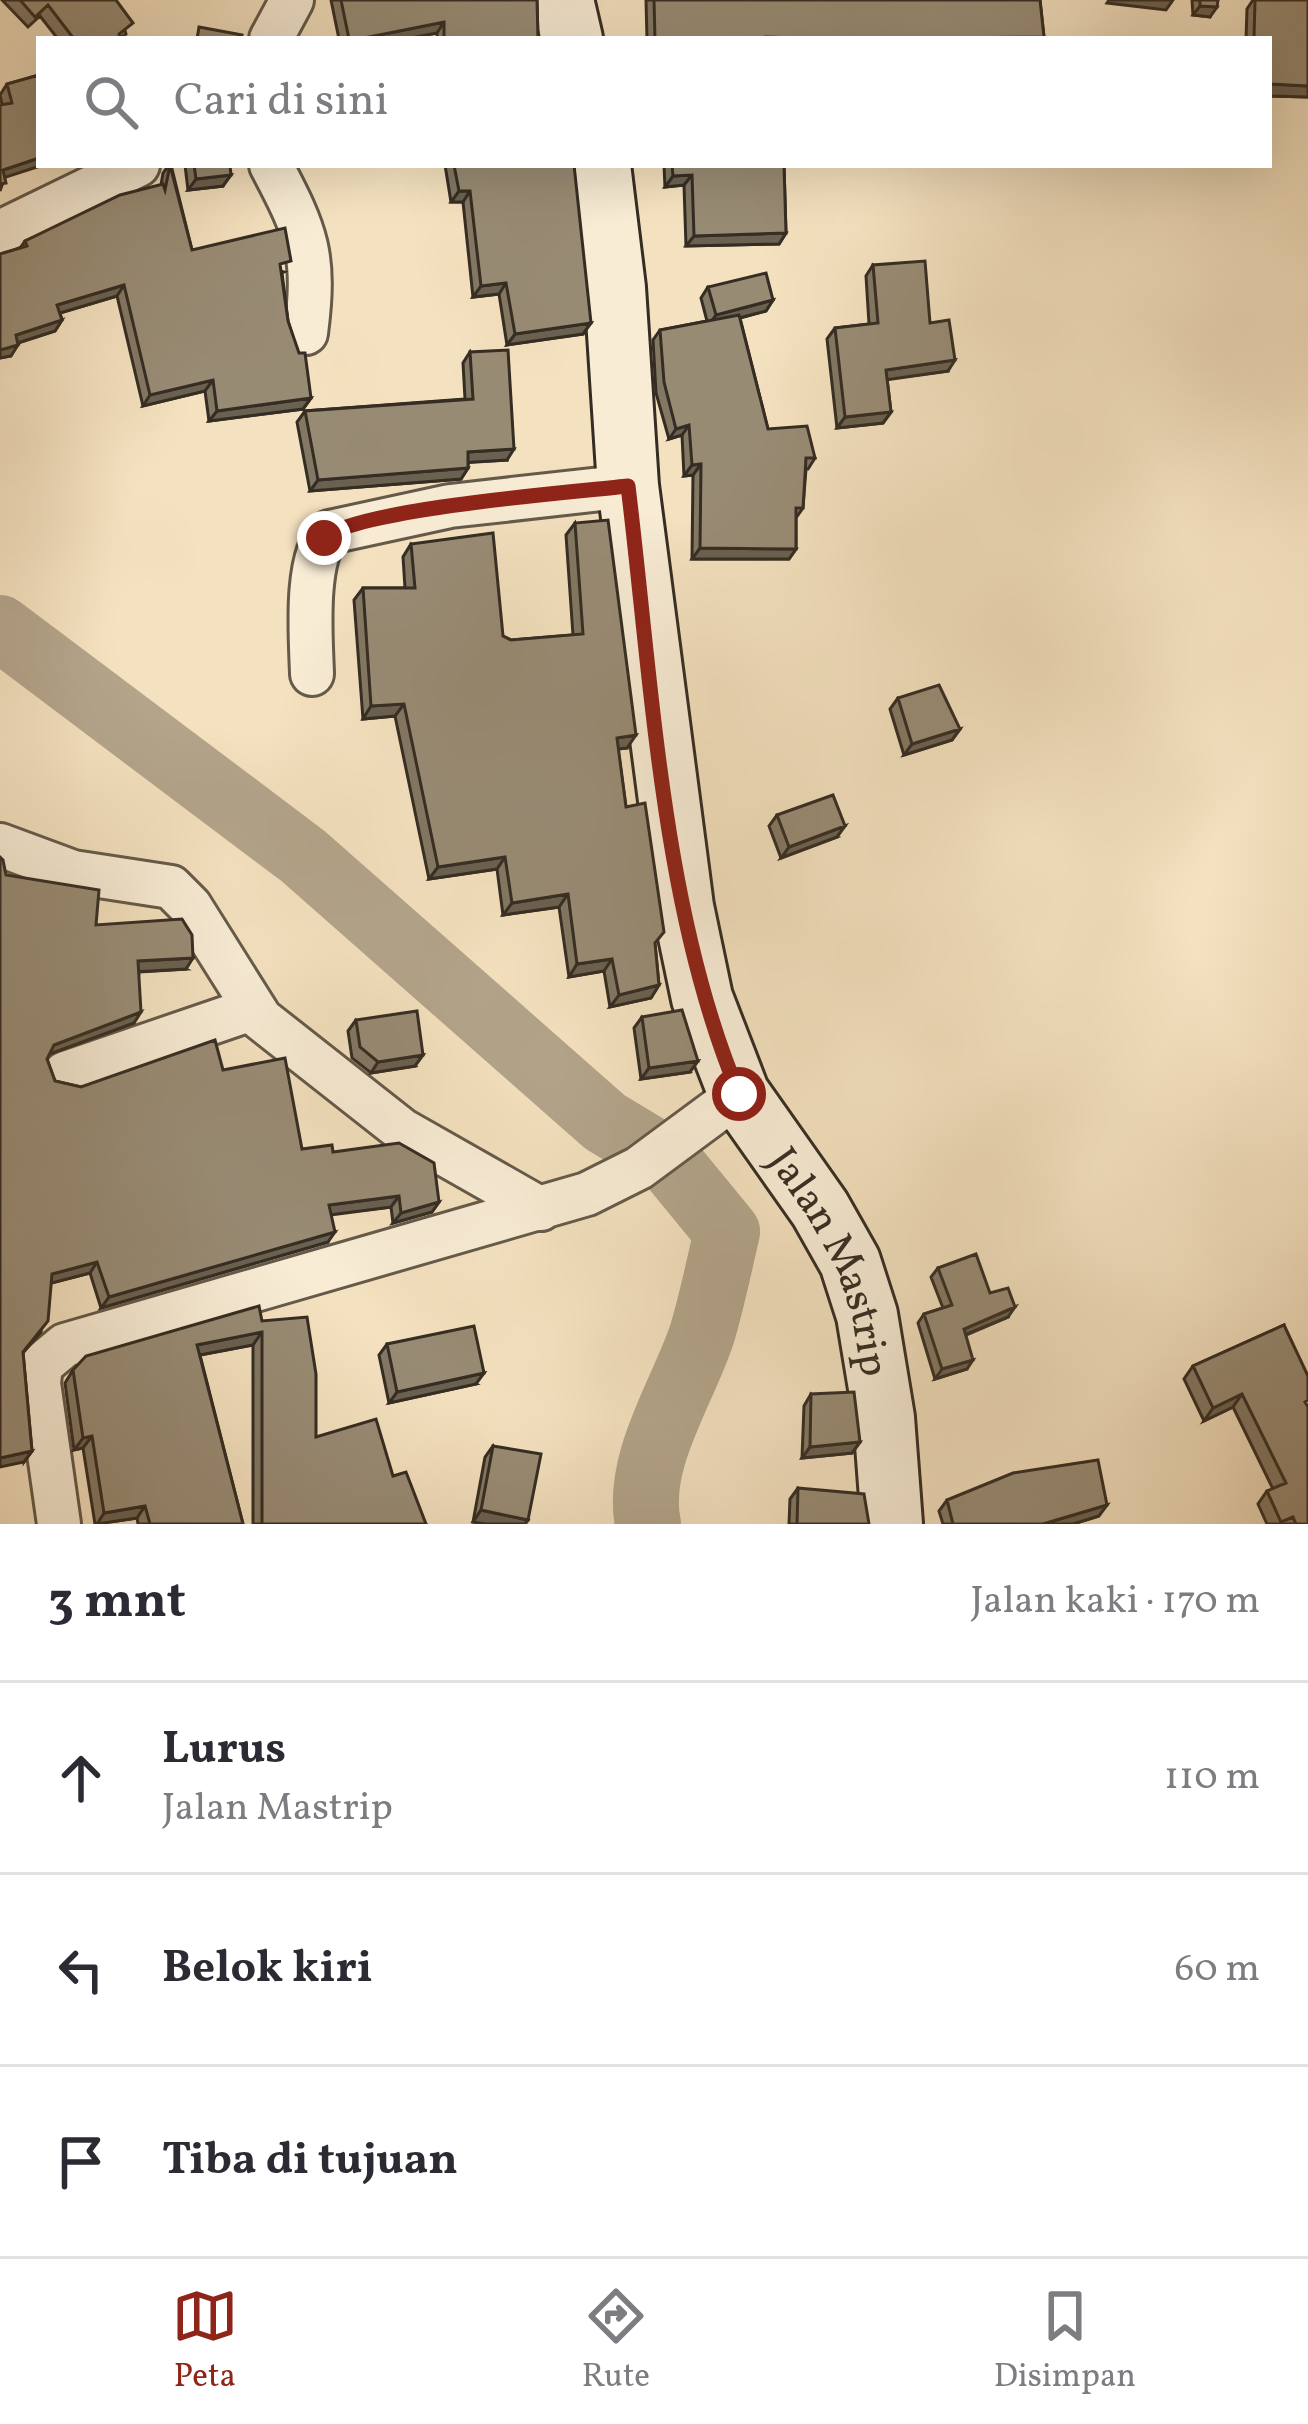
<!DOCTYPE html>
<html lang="id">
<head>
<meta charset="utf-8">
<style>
	body { margin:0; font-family:Vollkorn,serif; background:#f7f7f7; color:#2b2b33 }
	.stop { position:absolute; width:36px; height:36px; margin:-27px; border:9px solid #8f2418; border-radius:50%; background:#fff }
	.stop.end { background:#8f2418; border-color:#fff; box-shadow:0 3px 12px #0008 }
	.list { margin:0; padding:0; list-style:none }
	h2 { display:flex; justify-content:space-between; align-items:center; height:156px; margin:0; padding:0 48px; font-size:51px }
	h2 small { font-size:39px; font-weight:400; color:#7c7c81 }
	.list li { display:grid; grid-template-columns:78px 1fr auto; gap:36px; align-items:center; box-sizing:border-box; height:192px; padding:0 48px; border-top:3px solid #e1e1e2 }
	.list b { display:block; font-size:45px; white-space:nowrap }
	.list p { margin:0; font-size:39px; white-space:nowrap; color:#7c7c81 }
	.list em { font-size:39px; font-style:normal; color:#7c7c81 }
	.icon { flex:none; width:66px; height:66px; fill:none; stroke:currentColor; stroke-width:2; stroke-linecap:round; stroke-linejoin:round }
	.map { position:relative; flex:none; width:1308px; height:1524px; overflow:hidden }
	.search { position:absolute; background:#fff; box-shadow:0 12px 48px #0002; left:36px; right:36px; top:36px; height:132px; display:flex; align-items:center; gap:30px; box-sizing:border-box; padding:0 42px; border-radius:0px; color:#7c7c81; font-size:45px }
	.sheet { height:732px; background:#fff }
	nav { display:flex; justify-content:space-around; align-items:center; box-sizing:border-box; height:168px; border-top:3px solid #e1e1e2; background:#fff; font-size:33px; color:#7c7c81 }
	nav a { display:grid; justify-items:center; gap:6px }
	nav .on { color:#8f2418 }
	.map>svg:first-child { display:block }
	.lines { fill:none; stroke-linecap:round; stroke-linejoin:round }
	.river { stroke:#b3a48a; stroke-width:66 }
	.street-casing { stroke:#655a4a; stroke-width:48 }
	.secondary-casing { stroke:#352d23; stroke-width:66 }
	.street { stroke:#f8ecd5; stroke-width:42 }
	.secondary { stroke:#f8ecd5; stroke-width:60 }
	.wall { fill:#837864; stroke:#352d23; stroke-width:3 }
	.shaded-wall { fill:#6a6151; stroke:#352d23; stroke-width:3 }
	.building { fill:#988b74; stroke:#352d23; stroke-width:3 }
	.route { stroke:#8f2418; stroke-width:15 }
	.labels { text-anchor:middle; stroke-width:12; stroke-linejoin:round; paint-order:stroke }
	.street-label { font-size:42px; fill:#352d23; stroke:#f8ecd5 }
</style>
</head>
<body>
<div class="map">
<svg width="1308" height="1524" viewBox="0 0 1308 1524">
	<rect width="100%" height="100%" fill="#f4e1bf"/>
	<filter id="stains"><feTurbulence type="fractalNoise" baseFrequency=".00167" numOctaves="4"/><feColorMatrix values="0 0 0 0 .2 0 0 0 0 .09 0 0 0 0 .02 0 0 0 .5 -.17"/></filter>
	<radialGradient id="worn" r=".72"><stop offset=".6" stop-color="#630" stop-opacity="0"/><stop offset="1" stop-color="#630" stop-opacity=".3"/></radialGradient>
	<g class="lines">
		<path class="river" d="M0 628 303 856 605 1122 668 1160 727 1232C719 1266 712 1301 702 1334 683 1392 635 1461 648 1524"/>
		<g class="street-casing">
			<path id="street" d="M271 39 292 0
				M271 165C307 233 316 255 306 333
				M0 232 138 165
				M312 674C311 639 304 558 330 532L450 506 628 486
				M0 845 73 872 171 887 190 906 261 1019 402 1130 541 1209
				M65 1073 252 1009
				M59 1524 39 1383 41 1365 65 1345 587 1194 639 1168 739 1094"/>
		</g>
		<g class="secondary-casing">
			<g id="secondary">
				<path d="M563 0 572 39"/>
				<path id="s1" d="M600 165 615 288 628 486 683 907 702 998 739 1094 820 1209 850 1262 867 1315 884 1418 892 1524"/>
			</g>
		</g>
		<use href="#street" class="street"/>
		<use href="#secondary" class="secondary"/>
	</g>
	<path class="wall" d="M2 0H116L126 34 120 38 58 39 40 16 28 27Z
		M331 0H537L538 39H437V33L406 39H339Z
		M646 0H1040L1044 37 1043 39H647Z
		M1192 0H1218L1210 17 1193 15Z
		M1253 0H1308V97L1269 96V39H1246L1247 9Z
		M39 75 5 177 0 191 2 104 0 95 7 84Z
		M169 165H171L192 250 284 272 282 273 288 321 311 398 303 409 209 421 205 391 143 406 117 296 60 313 62 320 55 331 18 343 11 356 0 358V254L20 248 25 241 161 185 163 173Z
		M185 165H230L223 186 188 190Z
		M445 165H574L583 334 507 345 499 294 473 297 463 202H451Z
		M664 165H784L786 233 779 244 686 246 684 185 665 187Z
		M873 265 930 323 948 371 887 379 891 412 883 423 837 428 827 339 835 328 869 324 866 276Z
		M708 287 773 300 766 311 740 318 768 429 815 458 808 469H806L803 508 796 518V549L789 559H692L693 475 684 476 682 435 669 439 656 393 653 340 660 330 707 321 701 298Z
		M470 352 507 460 468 462V468L461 479 310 491 297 422 305 411 465 399 463 363Z
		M575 523 627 748 618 749 626 807 655 945 659 985 651 998 610 1007 604 971 569 977 559 907 503 915 497 869 429 879 395 716 363 719 354 600 363 588H405L403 557 411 544 503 636 511 640 573 635 566 535Z
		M898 698 960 729 952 740 904 755 890 709Z
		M777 815 837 837 781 858 769 826Z
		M6 875 96 925 186 969 139 972 134 1023 49 1054 47 1059 55 1081 81 1087 223 1070 302 1149 333 1152 439 1202 432 1212 393 1223 391 1207 331 1214 328 1242 101 1308 90 1273 51 1283 41 1332 23 1353 32 1451 24 1462Z
		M642 1017 690 1072 641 1079 634 1028Z
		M356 1020 415 1066 371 1073 352 1058 348 1031Z
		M938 1268 990 1293 1008 1317 966 1335 967 1369 935 1379 918 1323 924 1314 943 1308 931 1277Z
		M262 1321 316 1437 393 1476 426 1524H253V1345L200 1355 243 1524H138L137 1518 95 1524 83 1448 74 1450 65 1383 73 1370Z
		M1284 1325 1308 1524H1267L1258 1504 1267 1491 1273 1489 1233 1407 1204 1421 1184 1379 1193 1366Z
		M387 1344 476 1384 389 1403 379 1355Z
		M811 1394 860 1442 852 1453 802 1458 804 1406Z
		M493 1446 528 1520 525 1524H486L473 1522 485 1457Z
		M798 1488 869 1524H789L790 1499Z
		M947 1500 1099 1516 1073 1524H943L939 1511Z"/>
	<path class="shaded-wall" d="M1109 0H1173L1166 10 1107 3Z
		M1200 6 1217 7 1210 17 1193 15Z
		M444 22 437 33 406 39H359Z
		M1269 84 1308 86V97L1269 96Z
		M39 158V165H43L0 179 3 170Z
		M231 175 223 186 188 190 196 179Z
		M692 175 684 185 665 187 673 176Z
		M459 191H470L463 202H451Z
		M786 233 779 244 686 246 694 236Z
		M506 283 499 294 473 297 481 286Z
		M124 285 117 296 50 316 57 305Z
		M773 300 766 311 708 326 716 315Z
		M62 320 55 331 8 346 16 335Z
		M591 323 583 334 507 345 515 334Z
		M18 345 11 356 0 358V350Z
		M955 360 948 371 878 381 886 370Z
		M213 380 205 391 143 406 150 395Z
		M311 398 303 409 209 421 217 411Z
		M891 412 883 423 837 428 845 417Z
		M689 425 682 435 669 439 676 429Z
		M514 449 507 460 460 463 468 452Z
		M701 464 693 475 684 476 692 465Z
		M468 468 461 479 310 491 318 480Z
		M700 548 796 549 789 559H692Z
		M404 704 395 716 363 719 371 706Z
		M960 729 952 740 904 755 912 744Z
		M636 735 627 748 608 750 617 738Z
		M845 826 837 837 781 858 789 847Z
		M505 857 497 869 429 879 438 867Z
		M568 894 559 907 503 915 512 903Z
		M193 958 186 969 131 972 138 961Z
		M612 959 604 971 569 977 577 964Z
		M659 985 651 998 610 1007 619 995Z
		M141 1012 134 1023 47 1055 54 1045Z
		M423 1055 415 1066 371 1073 378 1062Z
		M698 1061 690 1072 641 1079 649 1068Z
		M399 1196 391 1207 322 1216 329 1205Z
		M439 1202 432 1212 393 1223 401 1213Z
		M335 1232 328 1242 101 1308 109 1297Z
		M97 1262 90 1273 44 1285 52 1274Z
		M1015 1307 1008 1317 957 1338 964 1329Z
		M262 1332 253 1345 189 1357 197 1345Z
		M973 1360 967 1369 935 1379 942 1369Z
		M484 1373 476 1384 389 1403 397 1392Z
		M1242 1394 1233 1407 1204 1421 1213 1408Z
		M92 1436 83 1448 74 1450 83 1438Z
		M860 1442 852 1453 802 1458 810 1447Z
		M32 1451 24 1462 0 1467V1458Z
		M1107 1505 1099 1516 1073 1524H1043Z
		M145 1506 137 1518 97 1524 104 1513Z
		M481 1510 528 1520 525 1524H486L473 1522Z"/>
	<path class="building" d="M20 0H116L133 23 119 34 120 39H74L48 5 35 17Z
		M341 0H537L538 39H444V22L359 39H349Z
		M654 0H1040L1044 37 834 39 766 37V39H655Z
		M1200 0H1218L1217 7 1200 6Z
		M1255 0H1308V86L1269 84V39H1254Z
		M199 27 242 35 241 39H197Z
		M39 75V158L3 170 6 183 0 184V105L12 103 7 84Z
		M170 165 192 250 285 228 291 261 280 264 288 321 299 353H305L311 398 217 411 213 380 150 395 124 285 57 305 62 320 16 335 18 345 0 350V254L27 246 25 241 120 195 163 184 165 190Z
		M194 165H230L231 175 196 179Z
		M454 165H574L591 323 515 334 506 283 481 286 470 191H459Z
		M672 165H784L786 233 694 236 692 175 673 176Z
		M925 261 930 323 949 320 955 360 886 370 891 412 845 417 835 328 878 323 873 265Z
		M766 273 773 300 716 315 708 287Z
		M739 315 768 429 807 426 815 458H806L803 508H796V549L700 548 701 464 692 465 689 425 676 429 664 382 660 330Z
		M508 350 514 449 468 452V468L318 480 305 411 473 399 470 352Z
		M608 520 636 735 617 738 626 807 645 803 664 932 655 943 659 985 619 995 612 959 577 964 568 894 512 903 505 857 438 867 404 704 371 706 363 588H415L411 544 493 533 503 636 511 640 583 634 575 523Z
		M939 685 960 729 912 744 898 698Z
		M833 795 845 826 789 847 777 815Z
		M0 857 3 860 6 875 99 890 96 925 182 919 192 935 193 958 138 961 141 1012 54 1045 47 1059 55 1081 81 1087 215 1040 223 1070 285 1058 302 1149 332 1145 333 1152 399 1143 434 1163 439 1202 401 1213 399 1196 329 1205 335 1232 109 1297 97 1262 52 1274 48 1321 23 1352 32 1451 0 1458Z
		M682 1010 698 1061 649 1068 642 1017Z
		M417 1011 423 1055 378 1062 360 1047 356 1020Z
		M976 1254 990 1293 1008 1288 1015 1307 964 1329 973 1360 942 1369 924 1314 952 1305 938 1268Z
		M259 1306 262 1321 307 1317 316 1374V1437L376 1419 393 1476 406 1472 426 1524H262V1332L197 1345 243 1524H150L145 1506 104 1513 92 1436 83 1438 73 1370 86 1356Z
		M1284 1325 1308 1376V1400L1305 1402 1308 1407V1524H1296L1293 1517 1281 1522 1267 1491 1286 1483 1242 1394 1213 1408 1193 1366Z
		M474 1326 484 1373 397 1392 387 1344Z
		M854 1392 860 1442 810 1447 811 1394Z
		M493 1446 541 1454 528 1520 481 1510Z
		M1098 1460 1107 1505 1043 1524H953L947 1500 1013 1473Z
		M798 1488 864 1494 869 1524H797Z"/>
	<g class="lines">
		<path class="route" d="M324 538C356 509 574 492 628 486 652 682 662 912 739 1094"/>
	</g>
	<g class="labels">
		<g class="street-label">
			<text dy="15" stroke="none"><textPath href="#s1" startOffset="1137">Jalan Mastrip</textPath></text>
		</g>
	</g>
	<rect width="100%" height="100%" filter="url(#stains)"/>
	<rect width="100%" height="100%" fill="url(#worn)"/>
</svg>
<div class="stop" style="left:739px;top:1094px"></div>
<div class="stop end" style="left:324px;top:538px"></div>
<div class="search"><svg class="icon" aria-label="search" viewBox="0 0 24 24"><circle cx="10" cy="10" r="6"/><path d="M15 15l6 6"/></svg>Cari di sini</div>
</div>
<section class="sheet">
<h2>3 mnt<small>Jalan kaki · 170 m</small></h2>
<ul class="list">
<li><svg class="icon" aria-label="ahead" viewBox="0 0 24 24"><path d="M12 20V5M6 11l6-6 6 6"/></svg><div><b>Lurus</b><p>Jalan Mastrip</p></div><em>110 m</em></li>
<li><svg class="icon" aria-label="left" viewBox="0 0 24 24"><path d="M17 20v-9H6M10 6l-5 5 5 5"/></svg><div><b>Belok kiri</b></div><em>60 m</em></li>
<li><svg class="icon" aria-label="arrive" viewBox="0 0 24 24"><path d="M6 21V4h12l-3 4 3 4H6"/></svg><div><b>Tiba di tujuan</b></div></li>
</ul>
</section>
<nav>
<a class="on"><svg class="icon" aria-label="map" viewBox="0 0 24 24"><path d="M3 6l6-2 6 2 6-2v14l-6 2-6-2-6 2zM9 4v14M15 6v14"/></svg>Peta</a>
<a><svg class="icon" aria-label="directions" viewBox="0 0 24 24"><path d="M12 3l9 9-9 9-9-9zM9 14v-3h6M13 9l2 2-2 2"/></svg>Rute</a>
<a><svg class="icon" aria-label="saved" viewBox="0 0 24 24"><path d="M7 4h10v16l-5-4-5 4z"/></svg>Disimpan</a>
</nav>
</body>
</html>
